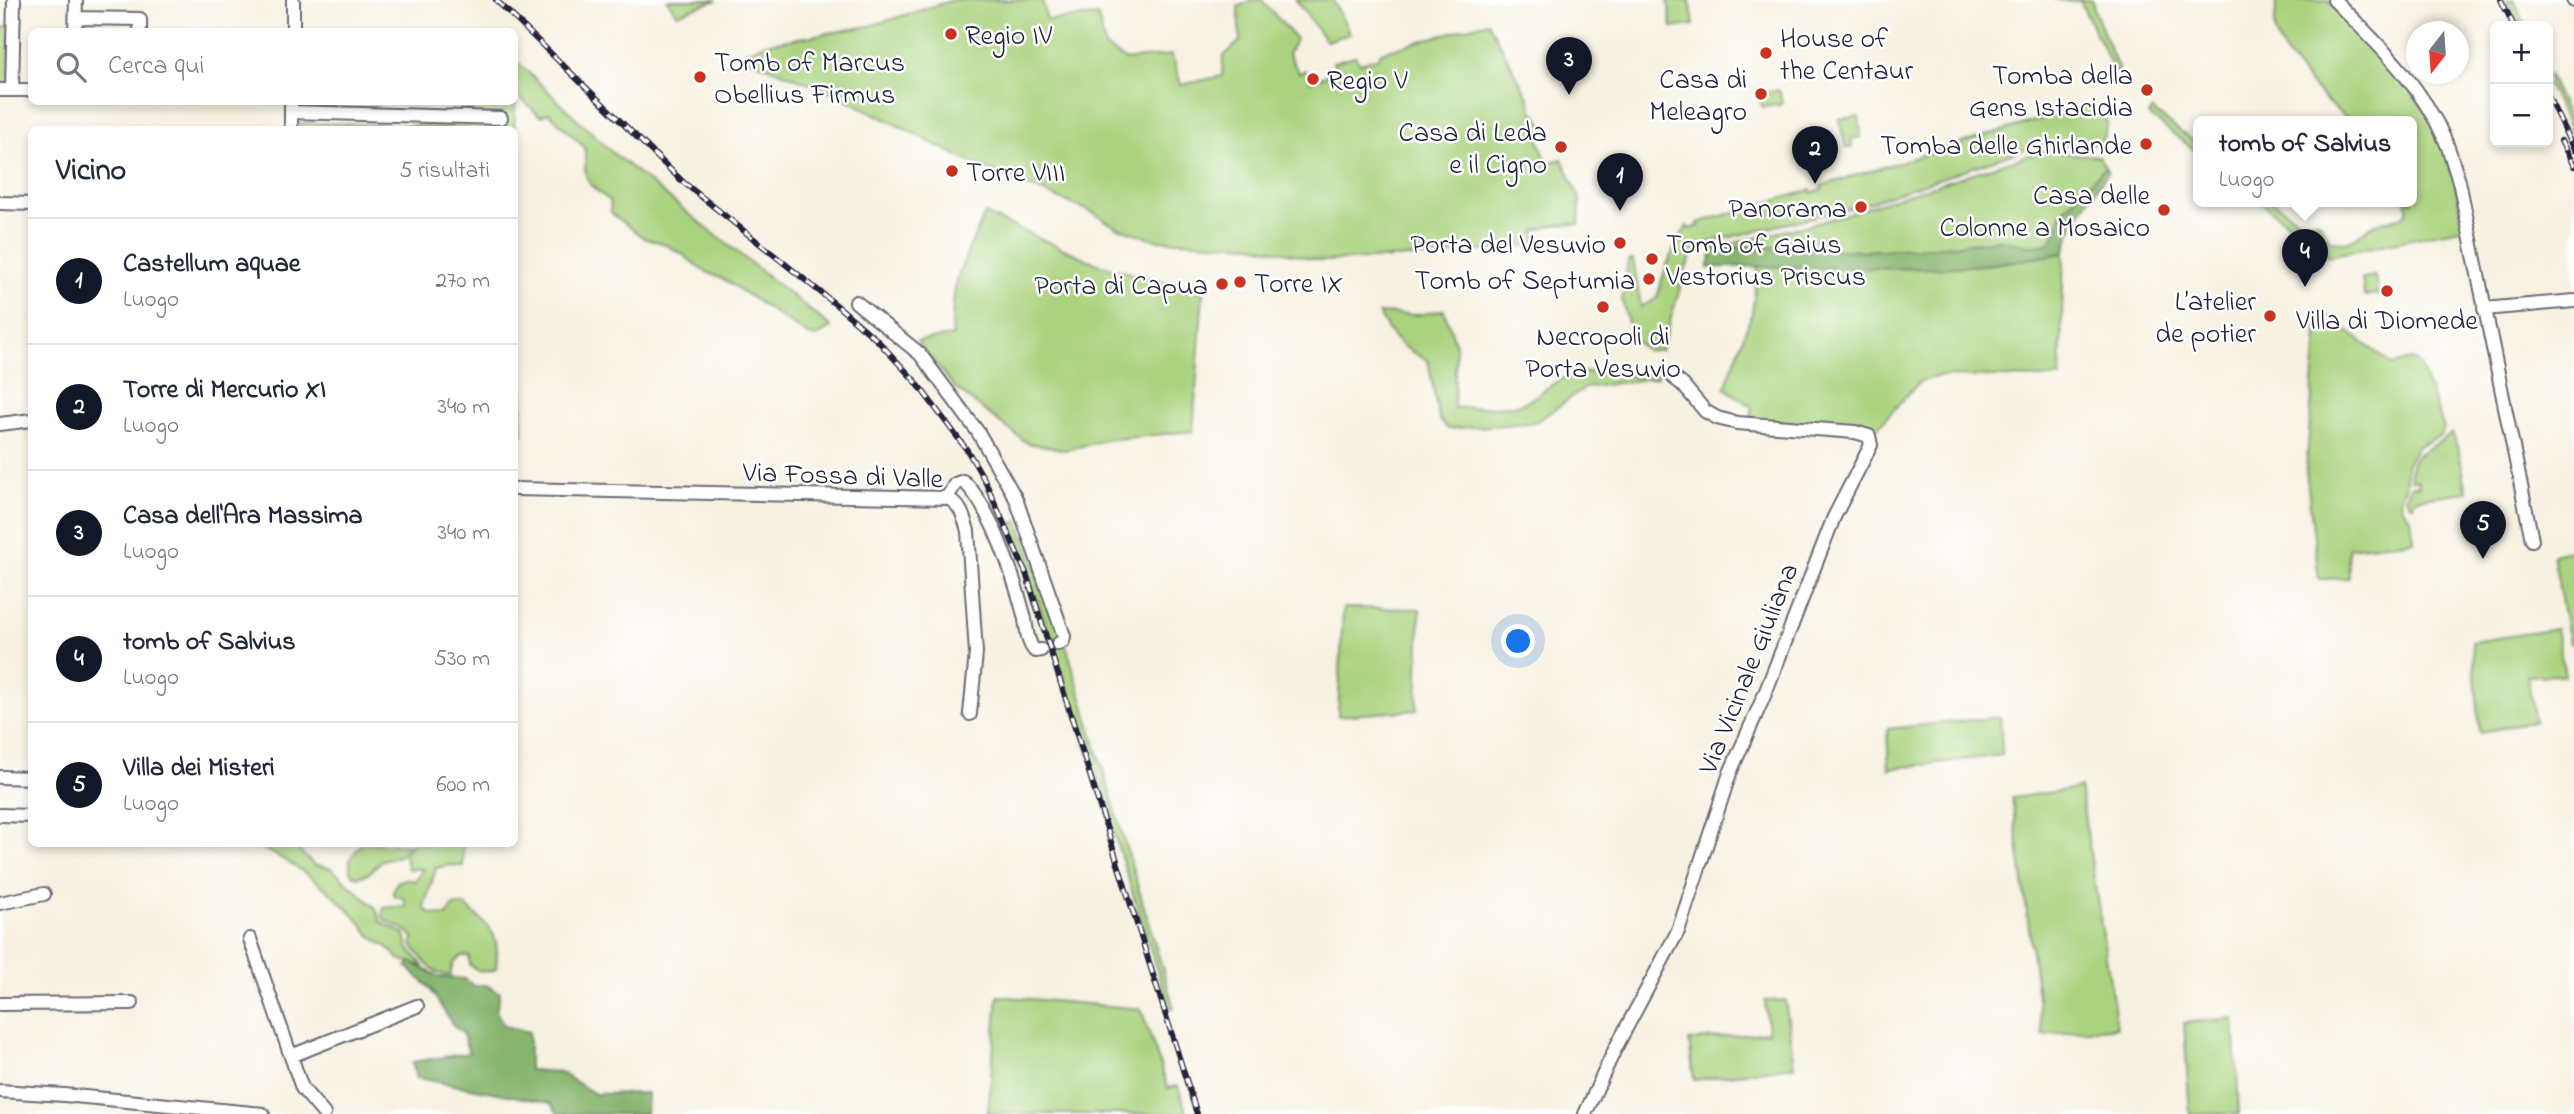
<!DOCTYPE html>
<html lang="it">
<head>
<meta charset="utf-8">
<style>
	body { margin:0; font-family:"Indie Flower",sans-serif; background:#f6f6f7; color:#1f2937 }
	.controls { position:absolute; right:21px; top:21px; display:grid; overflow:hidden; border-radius:10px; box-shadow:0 4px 10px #0003 }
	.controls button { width:63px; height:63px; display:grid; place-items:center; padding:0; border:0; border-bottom:2px solid #e0e1e3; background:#fff; color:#1f2937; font:35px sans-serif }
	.compass { position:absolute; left:2406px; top:21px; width:63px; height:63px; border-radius:50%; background:#fff; box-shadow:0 4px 10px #0003; rotate:197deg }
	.you { position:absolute; left:1519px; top:642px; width:24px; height:24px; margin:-18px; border:5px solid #fff; border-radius:50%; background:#1a73e8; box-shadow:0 0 0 10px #1a73e833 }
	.badge { display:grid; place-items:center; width:46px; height:46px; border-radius:50%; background:#111827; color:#fff; font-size:23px; font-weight:700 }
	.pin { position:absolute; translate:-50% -58px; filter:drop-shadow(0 2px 4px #0008) }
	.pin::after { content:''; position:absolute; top:37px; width:24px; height:21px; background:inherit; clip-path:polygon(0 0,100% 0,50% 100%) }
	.popup { position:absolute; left:2193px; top:116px; width:224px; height:91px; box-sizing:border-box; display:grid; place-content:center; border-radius:10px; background:#fff; filter:drop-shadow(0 2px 5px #0005); font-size:23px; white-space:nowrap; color:#747a83 }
	.popup b { font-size:26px; color:#1f2937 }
	.popup::after { content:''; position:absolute; left:50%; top:100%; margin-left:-14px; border:14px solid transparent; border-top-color:#fff }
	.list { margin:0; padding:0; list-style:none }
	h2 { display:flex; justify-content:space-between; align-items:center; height:91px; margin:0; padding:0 28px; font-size:30px }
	h2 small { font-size:23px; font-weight:400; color:#747a83 }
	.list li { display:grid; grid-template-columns:46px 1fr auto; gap:21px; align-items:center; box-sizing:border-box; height:126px; padding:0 28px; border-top:2px solid #e0e1e3 }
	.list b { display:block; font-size:26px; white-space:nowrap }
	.list p { margin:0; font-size:23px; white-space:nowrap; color:#747a83 }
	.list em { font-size:23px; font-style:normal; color:#747a83 }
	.icon { flex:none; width:38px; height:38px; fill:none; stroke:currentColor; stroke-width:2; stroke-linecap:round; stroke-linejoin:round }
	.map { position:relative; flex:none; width:2574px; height:1114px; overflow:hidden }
	.search { position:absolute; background:#fff; box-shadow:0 4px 10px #0003; left:28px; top:28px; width:490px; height:77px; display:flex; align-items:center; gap:18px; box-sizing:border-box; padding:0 24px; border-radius:10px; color:#747a83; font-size:26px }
	.panel { position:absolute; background:#fff; box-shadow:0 4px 10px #0003; left:28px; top:126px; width:490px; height:721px; border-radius:10px }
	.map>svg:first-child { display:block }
	.green { fill:#aad37f; stroke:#667a5d; stroke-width:2 }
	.forest { fill:#87b56e; stroke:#546c54; stroke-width:2 }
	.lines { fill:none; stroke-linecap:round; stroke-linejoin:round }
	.street-casing { stroke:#6d6a75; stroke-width:16 }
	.street { stroke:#fff; stroke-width:12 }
	.rail-casing { stroke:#22223b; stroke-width:6 }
	.rail { stroke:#fff; stroke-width:3.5; stroke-dasharray:10; stroke-linecap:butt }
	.poi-dot { fill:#c8321e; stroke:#fff; stroke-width:2.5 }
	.labels { text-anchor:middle; stroke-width:5; stroke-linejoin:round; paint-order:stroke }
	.poi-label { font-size:28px; fill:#22223b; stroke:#fff; text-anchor:end }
	.street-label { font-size:28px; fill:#22223b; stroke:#fff }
</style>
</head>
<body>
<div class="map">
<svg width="2574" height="1114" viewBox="0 0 2574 1114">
	<rect width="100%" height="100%" fill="#fff"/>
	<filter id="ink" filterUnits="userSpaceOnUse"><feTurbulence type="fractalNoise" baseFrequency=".0143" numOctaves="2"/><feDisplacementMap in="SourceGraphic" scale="14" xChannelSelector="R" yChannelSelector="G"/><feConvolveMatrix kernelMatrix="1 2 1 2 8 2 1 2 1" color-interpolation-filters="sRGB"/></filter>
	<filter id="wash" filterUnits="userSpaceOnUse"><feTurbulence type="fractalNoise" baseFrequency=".00686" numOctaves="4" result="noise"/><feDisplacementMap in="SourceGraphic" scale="28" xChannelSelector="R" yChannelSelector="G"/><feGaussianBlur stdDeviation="1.57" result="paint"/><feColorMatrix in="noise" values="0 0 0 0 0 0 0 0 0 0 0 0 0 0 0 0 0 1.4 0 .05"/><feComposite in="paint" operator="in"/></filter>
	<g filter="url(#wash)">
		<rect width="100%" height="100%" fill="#f7f1e1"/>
		<path class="green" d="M667 0H717L677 14Z
			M953 0H1042L1047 20 1098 16 1105 47 1125 60 1172 55 1181 85 1222 76 1223 57 1240 41 1238 7 1251 0H1262L1296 39 1288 53 1299 73 1306 70 1310 82 1337 71 1333 62 1355 56 1360 63 1379 57 1381 52 1488 22 1528 97 1533 113H1536L1546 132 1538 138 1547 163 1562 159 1580 198 1579 224 1554 225 1535 231 1536 244 1442 256 1322 261 1253 245 1157 240 1116 227 1092 212 972 163 838 95 739 55 764 44 870 26Z
			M1296 0H1333L1350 34 1326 41Z
			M1690 0 1694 25 1672 28 1668 1Z
			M2053 0H2092L2094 10 2120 73 2116 75 2080 1Z
			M2275 0H2328C2369 40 2417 87 2441 139 2453 167 2458 198 2465 228L2329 256 2260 201H2273L2303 223 2319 221 2330 240C2355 247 2356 233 2376 224 2385 221 2395 218 2404 216L2408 208 2406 201H2412V121C2399 121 2363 124 2352 120 2332 113 2280 53 2275 32 2273 21 2278 11 2275 0Z
			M2506 0H2514L2526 26H2519Z
			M0 27H9V86H0Z
			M515 60 614 154 831 327 817 337 808 335 725 280 702 270 681 253 662 243 644 238 611 213 610 201C583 181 585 181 585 148L549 113 540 116 516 94 514 129 298 130 299 123 467 126 468 102H514Z
			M2548 74 2574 131V140L2548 86Z
			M1778 90 1780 93 1782 102 1780 105 1763 107 1761 105V93Z
			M2087 105 2108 122 2101 144H2041L1858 206 1706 243 1693 253 1686 268 1661 351 1646 350 1633 339 1622 301 1628 261 1633 260 1641 307 1657 298C1663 271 1672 249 1687 226L1689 229 1699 226 1698 223 1811 190 1812 193 1822 190 1821 186Z
			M2152 110 2198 145V153L2149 115Z
			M1859 117 1861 137 1851 139 1852 148H1846L1839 119Z
			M2042 151 2099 156 2105 167 2062 212 2055 235 2048 244 2036 247 1998 240 1935 247 1865 251 1773 247 1714 248 1821 222Z
			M985 214 1100 265 1203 292 1193 431 1105 440 1066 450 1027 443 955 388 917 341 953 336C949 283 964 260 985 214Z
			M2064 253 2060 378 1940 376 1919 382 1877 428 1751 420 1752 407 1725 388 1752 313 1758 265 1930 268 1987 265Z
			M2375 276 2378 294 2364 296 2362 278Z
			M1444 310 1456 345 1454 408 1514 406 1528 401 1561 379 1588 372 1613 371 1631 376 1658 371 1657 377 1585 388 1539 420 1530 423 1448 429 1439 419 1428 360C1402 348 1391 339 1379 313L1417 315Z
			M2328 316 2393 365 2413 359 2420 365 2444 428 2440 436 2418 446 2406 465V485L2400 499 2402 508 2411 518 2414 541 2348 548 2349 578 2319 579 2306 471 2318 322Z
			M515 355 522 370 523 434 515 426Z
			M2452 433 2459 452 2467 492 2415 499 2413 505 2409 504 2406 497 2411 485 2419 486 2418 480H2411C2404 449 2436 449 2452 433Z
			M1018 521 1066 645 1174 1008H1169L1072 701 1011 524Z
			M2574 549V643H2569L2553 554Z
			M1343 608 1420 609 1417 710 1338 716Z
			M2556 629 2565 675 2527 676 2535 721 2480 733 2472 642Z
			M2000 717 2002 755 1889 769 1887 729Z
			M2080 788 2117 1027 2043 1035 2012 798Z
			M250 844H292L314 865 331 868 376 908 381 922 405 934 408 947 423 966 398 959C391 946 381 945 370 935 366 931 364 926 360 922 332 890 290 858 250 844Z
			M361 844H409L399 856 382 860 368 874 357 877 350 872V859Z
			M412 844H463V866L448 865 436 868 424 907 429 913 447 916 453 906 465 905C491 930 500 930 496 969 484 973 480 973 470 965L469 956H462L453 963 450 975C432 976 422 958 412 945L413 937C403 925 396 927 385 920L382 915 384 908 406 906 404 898 394 896 393 892 397 882 405 879 415 881 423 869H408L404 854Z
			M998 996 1141 1009 1168 1088 1178 1086 1187 1114H988Z
			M1785 1000 1794 1066 1694 1080 1689 1041 1768 1032 1765 1001Z
			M2234 1018 2239 1114H2190L2184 1023Z"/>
		<path class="forest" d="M2105 167 2108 172 2074 222 2064 253C2020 261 1976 267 1931 268 1857 271 1782 263 1708 268L1714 248 1773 247 1865 251 1935 247 1998 240 2036 246 2048 244 2055 235 2062 213Z
			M411 962 439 977 465 979 473 986 486 985 500 993 496 1011 504 1026 529 1032V1070L560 1072 595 1094 647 1093 646 1114H558L550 1103 416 1078 412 1062 469 1053 462 1032 454 1026 429 987 407 967Z"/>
	</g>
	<g filter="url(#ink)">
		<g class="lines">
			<g class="street-casing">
				<path id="street" d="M2334 0C2376 42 2421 84 2445 140 2451 153 2454 168 2459 181L2532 540
					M2573 0 2574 1
					M76 18 140 19V32
					M75 32 76 0
					M293 32V0
					M0 90H32
					M12 90 14 0
					M291 112 501 118
					M291 130V102
					M0 203 32 204
					M856 302 920 354 978 432 1016 499 1064 636 1063 641 1058 644
					M2484 309 2574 301
					M0 424 32 420
					M514 489 947 498C961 504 964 518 968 531L976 653 970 714
					M947 498 955 484 963 481C990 504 1015 580 1024 615 1027 626 1026 642 1035 651L1041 650
					M0 777 32 778
					M0 815 32 816
					M0 903 44 894
					M250 939 302 1088 324 1114
					M0 1004 132 1003
					M291 1056 417 1006
					M0 1091 64 1095 263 1114
					M1585 1114 1615 1049 1678 931 1730 773 1764 696 1834 517 1871 445 1869 436 1855 432 1737 423 1717 418 1705 411 1683 385 1673 377"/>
			</g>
			<use href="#street" class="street"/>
			<g class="rail-casing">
				<path id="rail" d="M496 0 683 182 840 308 877 340 916 382 967 450 984 479 1026 573 1197 1114
					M2501 0 2514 26
					M2548 96 2574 150
					M2561 141 2574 166"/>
			</g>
			<use href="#rail" class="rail"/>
		</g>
	</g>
	<g class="poi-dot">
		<circle cx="951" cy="34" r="7"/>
		<circle cx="1766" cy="53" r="7"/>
		<circle cx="700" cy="77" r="7"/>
		<circle cx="1313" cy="79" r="7"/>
		<circle cx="2147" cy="90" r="7"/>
		<circle cx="1761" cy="94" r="7"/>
		<circle cx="2146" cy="144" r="7"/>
		<circle cx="1561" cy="147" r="7"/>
		<circle cx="952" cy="171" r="7"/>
		<circle cx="1861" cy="207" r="7"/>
		<circle cx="2164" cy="210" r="7"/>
		<circle cx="1620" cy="243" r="7"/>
		<circle cx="1652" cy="259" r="7"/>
		<circle cx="1649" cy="279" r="7"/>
		<circle cx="1240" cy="282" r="7"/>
		<circle cx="1222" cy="284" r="7"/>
		<circle cx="2387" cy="291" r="7"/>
		<circle cx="1603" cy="307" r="7"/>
		<circle cx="2270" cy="316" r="7"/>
	</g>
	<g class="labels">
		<g class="poi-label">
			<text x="965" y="44" text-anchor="start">Regio IV</text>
			<text x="1780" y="47" text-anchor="start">House of<tspan x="1780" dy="32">the Centaur</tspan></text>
			<text x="714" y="71" text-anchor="start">Tomb of Marcus<tspan x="714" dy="32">Obellius Firmus</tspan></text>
			<text x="2133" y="84">Tomba della<tspan x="2133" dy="32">Gens Istacidia</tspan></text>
			<text x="1747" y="88">Casa di<tspan x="1747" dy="32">Meleagro</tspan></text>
			<text x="1327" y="89" text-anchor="start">Regio V</text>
			<text x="1547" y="141">Casa di Leda<tspan x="1547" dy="32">e il Cigno</tspan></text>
			<text x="2132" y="154">Tomba delle Ghirlande</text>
			<text x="966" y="181" text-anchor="start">Torre VIII</text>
			<text x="2150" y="204">Casa delle<tspan x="2150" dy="32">Colonne a Mosaico</tspan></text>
			<text x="1847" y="217">Panorama</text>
			<text x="1606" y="253">Porta del Vesuvio</text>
			<text x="1666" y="253" text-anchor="start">Tomb of Gaius<tspan x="1666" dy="32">Vestorius Priscus</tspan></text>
			<text x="1635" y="289">Tomb of Septumia</text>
			<text x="1254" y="292" text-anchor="start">Torre IX</text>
			<text x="1208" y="294">Porta di Capua</text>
			<text x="2256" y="310">L’atelier<tspan x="2256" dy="32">de potier</tspan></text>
			<text x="2387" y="329" text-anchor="middle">Villa di Diomede</text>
			<text x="1603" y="345" text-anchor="middle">Necropoli di<tspan x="1603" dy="32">Porta Vesuvio</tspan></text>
		</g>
		<g class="street-label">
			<text transform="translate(843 474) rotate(2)" y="10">Via Fossa di Valle</text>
			<text transform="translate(1747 668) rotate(-68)" y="10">Via Vicinale Giuliana</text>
		</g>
	</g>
</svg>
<div class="controls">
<button>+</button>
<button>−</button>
</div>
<svg class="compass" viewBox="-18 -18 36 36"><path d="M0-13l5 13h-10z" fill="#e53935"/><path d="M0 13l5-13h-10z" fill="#747a83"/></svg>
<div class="you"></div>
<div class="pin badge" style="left:1620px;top:211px">1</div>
<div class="pin badge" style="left:1815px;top:184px">2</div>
<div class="pin badge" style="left:1569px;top:95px">3</div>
<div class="pin badge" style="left:2305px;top:287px">4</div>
<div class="popup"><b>tomb of Salvius</b>Luogo</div>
<div class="pin badge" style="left:2483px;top:559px">5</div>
<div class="search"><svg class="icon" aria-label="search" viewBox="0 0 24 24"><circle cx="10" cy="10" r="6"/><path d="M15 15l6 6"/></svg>Cerca qui</div>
<section class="panel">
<h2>Vicino<small>5 risultati</small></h2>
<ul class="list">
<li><span class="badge">1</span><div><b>Castellum aquae</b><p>Luogo</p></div><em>270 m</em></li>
<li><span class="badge">2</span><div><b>Torre di Mercurio XI</b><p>Luogo</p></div><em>340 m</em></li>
<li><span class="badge">3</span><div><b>Casa dell'Ara Massima</b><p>Luogo</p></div><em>340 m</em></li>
<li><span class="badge">4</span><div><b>tomb of Salvius</b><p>Luogo</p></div><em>530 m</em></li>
<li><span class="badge">5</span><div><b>Villa dei Misteri</b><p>Luogo</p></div><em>600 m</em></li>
</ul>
</section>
</div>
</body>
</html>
